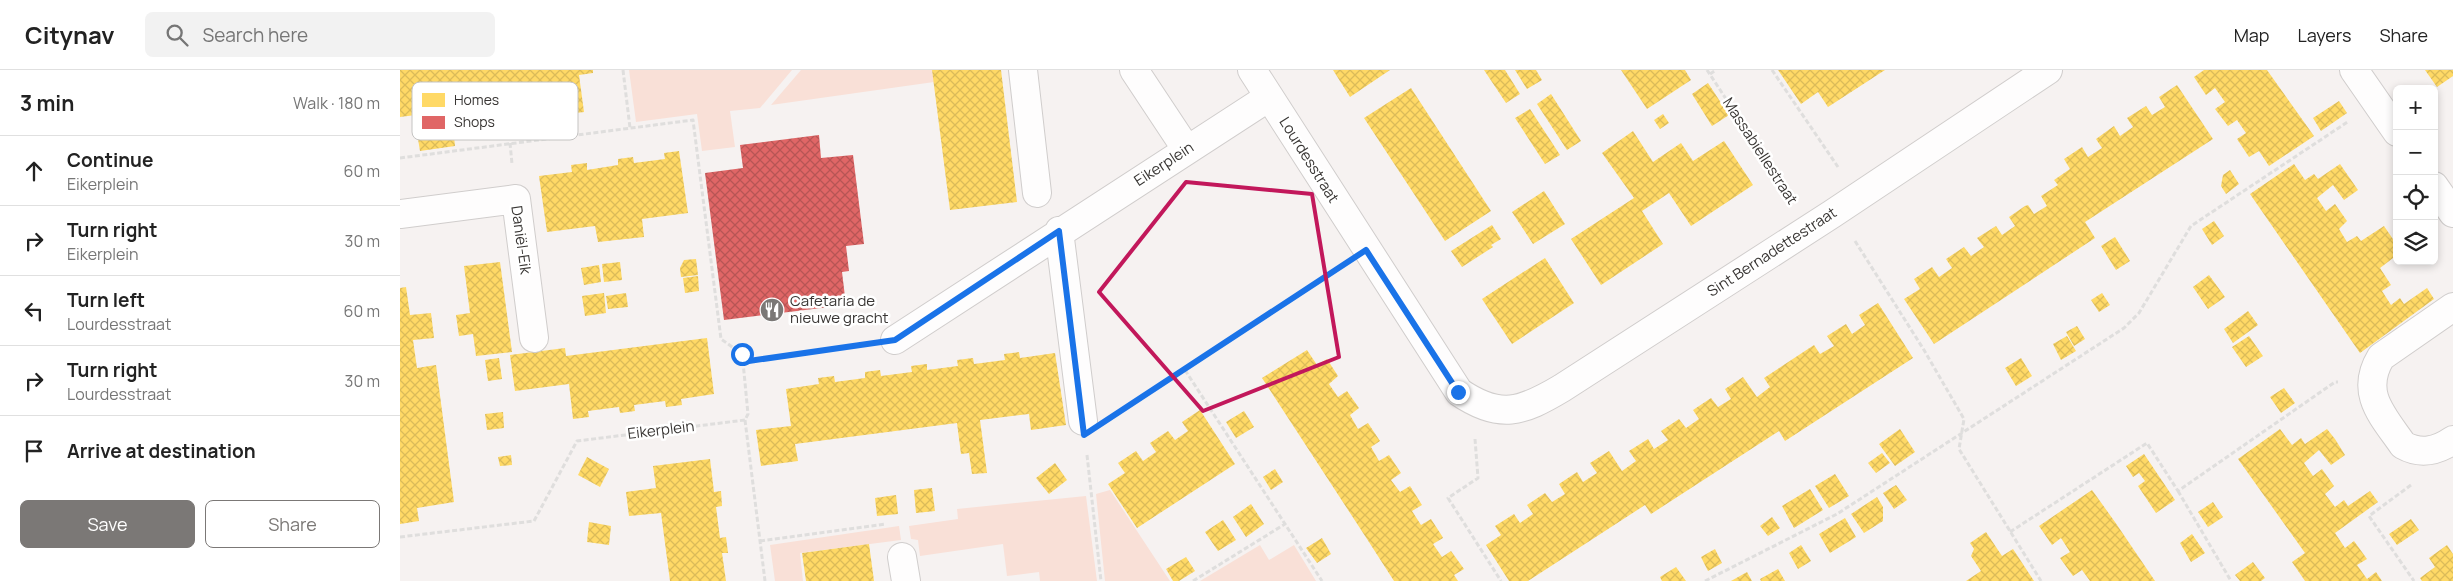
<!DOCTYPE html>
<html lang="en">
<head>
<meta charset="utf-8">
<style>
	body { margin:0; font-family:Manrope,sans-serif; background:#f2f2f2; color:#222 }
	.controls { position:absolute; right:15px; top:15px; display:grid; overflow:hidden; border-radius:8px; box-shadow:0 2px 8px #0003 }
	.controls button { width:45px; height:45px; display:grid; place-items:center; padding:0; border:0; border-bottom:1px solid #e0e0e0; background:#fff; color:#222; font:25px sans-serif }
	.stop { position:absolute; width:15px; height:15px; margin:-11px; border:4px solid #1a73e8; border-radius:50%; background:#fff }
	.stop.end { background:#1a73e8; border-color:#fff; box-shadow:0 1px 5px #0008 }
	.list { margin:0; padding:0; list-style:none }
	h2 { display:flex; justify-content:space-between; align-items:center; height:65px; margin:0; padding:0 20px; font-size:21px }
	h2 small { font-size:16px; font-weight:400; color:#767676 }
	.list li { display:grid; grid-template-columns:32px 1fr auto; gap:15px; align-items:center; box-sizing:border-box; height:70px; padding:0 20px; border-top:1px solid #e0e0e0 }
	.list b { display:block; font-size:19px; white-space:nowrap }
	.list p { margin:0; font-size:16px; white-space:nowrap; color:#767676 }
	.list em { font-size:16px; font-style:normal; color:#767676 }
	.actions { display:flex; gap:10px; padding:15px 20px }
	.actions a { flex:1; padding:11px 0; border:1px solid #7b7876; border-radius:8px; text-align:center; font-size:18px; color:#7b7876 }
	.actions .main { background:#7b7876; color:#fff }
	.icon { flex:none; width:28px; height:28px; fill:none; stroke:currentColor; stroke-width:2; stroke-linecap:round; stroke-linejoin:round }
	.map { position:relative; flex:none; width:2053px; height:511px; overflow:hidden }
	header { display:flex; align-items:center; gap:30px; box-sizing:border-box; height:70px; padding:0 25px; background:#fff; border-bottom:1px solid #e0e0e0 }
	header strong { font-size:24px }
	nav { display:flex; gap:28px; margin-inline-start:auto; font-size:18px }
	.search { width:350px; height:45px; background:#f2f2f2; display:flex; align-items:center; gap:12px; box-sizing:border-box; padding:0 18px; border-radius:8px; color:#767676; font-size:19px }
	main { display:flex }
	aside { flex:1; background:#fff }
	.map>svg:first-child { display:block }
	.grass { fill:#f9e0d7 }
	.homes { fill:url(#homes-cross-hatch) }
	.shops { fill:url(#shops-cross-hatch) }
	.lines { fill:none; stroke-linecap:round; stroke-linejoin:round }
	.street-casing { stroke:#d0cdcc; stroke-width:30 }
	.path { stroke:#dfdedd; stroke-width:3; stroke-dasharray:5 2.5; stroke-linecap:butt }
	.street { stroke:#fefdfd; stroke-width:28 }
	.route { stroke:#1a73e8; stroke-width:6 }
	.marked { fill:none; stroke:#c2185b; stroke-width:4; stroke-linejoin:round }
	.labels { text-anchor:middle; stroke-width:5; stroke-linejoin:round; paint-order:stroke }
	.street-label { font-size:15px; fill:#393634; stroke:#fff }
	.poi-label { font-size:15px; fill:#393634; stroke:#fff; text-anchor:start }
	.key { fill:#fff; stroke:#c4c3c2; stroke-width:1 }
	.key-label { font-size:14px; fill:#393634 }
</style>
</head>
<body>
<header>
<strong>Citynav</strong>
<div class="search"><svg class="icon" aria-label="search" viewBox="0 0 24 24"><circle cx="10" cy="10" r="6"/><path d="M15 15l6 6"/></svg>Search here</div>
<nav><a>Map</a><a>Layers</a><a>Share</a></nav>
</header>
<main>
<aside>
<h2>3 min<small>Walk · 180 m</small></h2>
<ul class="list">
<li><svg class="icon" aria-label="ahead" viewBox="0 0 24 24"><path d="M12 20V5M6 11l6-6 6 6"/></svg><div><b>Continue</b><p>Eikerplein</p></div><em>60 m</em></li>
<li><svg class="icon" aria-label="right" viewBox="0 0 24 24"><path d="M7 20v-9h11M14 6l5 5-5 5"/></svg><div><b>Turn right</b><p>Eikerplein</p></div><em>30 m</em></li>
<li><svg class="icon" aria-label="left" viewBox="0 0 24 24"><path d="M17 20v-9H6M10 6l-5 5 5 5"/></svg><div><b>Turn left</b><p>Lourdesstraat</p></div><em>60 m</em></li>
<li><svg class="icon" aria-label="right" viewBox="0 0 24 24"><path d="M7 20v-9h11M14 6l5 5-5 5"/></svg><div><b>Turn right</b><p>Lourdesstraat</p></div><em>30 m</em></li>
<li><svg class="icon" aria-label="arrive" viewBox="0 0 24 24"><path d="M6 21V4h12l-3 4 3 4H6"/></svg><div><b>Arrive at destination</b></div></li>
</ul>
<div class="actions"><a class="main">Save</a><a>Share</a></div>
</aside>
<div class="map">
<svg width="2053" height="511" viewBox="0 0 2053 511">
	<defs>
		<pattern id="homes-cross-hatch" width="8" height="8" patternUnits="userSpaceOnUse" patternTransform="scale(1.25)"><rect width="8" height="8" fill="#ffd966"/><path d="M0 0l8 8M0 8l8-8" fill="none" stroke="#dbbb59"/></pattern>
		<pattern id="shops-cross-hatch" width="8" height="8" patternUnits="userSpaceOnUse" patternTransform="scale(1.25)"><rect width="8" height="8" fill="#e06666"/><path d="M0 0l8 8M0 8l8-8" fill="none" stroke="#b75555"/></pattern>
	</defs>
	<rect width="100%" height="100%" fill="#f6f2f1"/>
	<path class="grass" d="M229 0H392L360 38 330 41 335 77 302 81 297 44 236 52Z
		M401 0H532L534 12 371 35Z
		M710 420 770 511H705L696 424Z
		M686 426 697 511H640L639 502 607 506 603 474 520 486 518 470 511 469 509 456 558 449 557 439Z
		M499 456 501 470 400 483 403 511H375L370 475Z
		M860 475 869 490 894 475 916 511H800Z"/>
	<path class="homes" d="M0 0H193V3L179 5 184 42 74 57 71 38 0 47Z
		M532 0H601L617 132 550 140Z
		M933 0H990L950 27Z
		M1084 0H1105L1120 24 1106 33Z
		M1115 0H1136L1142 10 1127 19Z
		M1221 0H1285L1291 10 1247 39Z
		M1378 0H1485L1428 37 1418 22 1401 34Z
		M1804 0H1867L1914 66 1869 96 1859 81 1849 87 1837 69 1846 63 1837 50 1828 56 1815 39 1825 32 1815 18 1806 25 1794 7Z
		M2025 0H2053V6L2037 17Z
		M1308 13 1329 45 1312 56 1292 24Z
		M1777 15 1813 69 1685 152 1695 168 1534 274 1504 229 1520 219 1514 209 1532 197 1539 207 1552 198 1546 189 1564 177 1571 186 1584 177 1577 168 1596 156 1602 165 1615 156 1609 147 1625 136 1628 135 1634 144 1647 136 1641 126 1658 115 1654 110 1670 99 1664 89 1682 77 1688 87 1702 78 1696 69 1714 56 1720 66 1733 57 1727 48 1746 36 1752 45 1765 37 1759 27Z
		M1011 18 1091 141 1045 171 964 48Z
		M1151 24 1181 71 1167 80 1137 34Z
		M1939 31 1947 43 1921 61 1913 48Z
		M1130 39 1160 85 1145 94 1115 48Z
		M1263 44 1269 53 1260 59 1254 50Z
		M53 57 55 76 20 81 17 63Z
		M1233 61 1253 92 1281 73 1293 91 1324 71 1353 115 1291 156 1269 123 1242 141 1263 174 1201 215 1171 169 1234 128 1202 83Z
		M279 81 288 143 242 149 244 167 198 172 195 156 147 162 139 106 172 102 171 95 187 93V100L218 95V89L233 87 234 93 265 89 264 83Z
		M1894 94 1905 110 1914 104 1918 109 1940 94 1958 120 1944 130 1933 115 1917 128 1926 141 1935 134 1947 151 1939 159 1947 172 1957 166 1961 171 1984 156 1997 175V185L1980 198 1991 215 1982 221 1991 235 2000 228 2004 234 2027 218 2034 229 1960 283 1850 124Z
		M1830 100 1839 114 1826 124 1821 116 1823 105Z
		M1144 121 1165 154 1133 174 1112 142Z
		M1814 151 1824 166 1812 175 1802 159Z
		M1092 155 1101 169 1091 175 1093 177 1062 197 1051 181Z
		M1715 167 1730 191 1716 200 1701 176Z
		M1145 188 1174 233 1112 274 1082 229Z
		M296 189 298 205 281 207 280 198 284 190Z
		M100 192 112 282 76 286 73 264 59 266 56 245 70 243 64 196Z
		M220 192 222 210 204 212 202 194Z
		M199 195 201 212 184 215 181 198Z
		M1809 205 1825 227 1808 239 1793 217Z
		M298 206 299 221 285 223 283 208Z
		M6 217 10 245 31 243 34 268 13 270 17 298 36 295 54 432 17 438 19 451 0 454V218Z
		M204 223 206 243 185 246 182 226Z
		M226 223 228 237 208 239 206 226Z
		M1702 223 1710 235 1699 242 1691 230Z
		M1478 233 1513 288 1385 371 1379 361 1251 444 1245 435 1128 511H1109L1086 475 1101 465 1095 456 1114 444 1120 453 1133 444 1127 435 1145 423 1152 432 1165 424 1159 414 1177 402 1183 412 1197 403 1190 393 1209 381 1222 401 1236 391 1229 381 1248 369 1254 379 1268 370 1261 361 1279 349 1286 358 1299 349 1293 340 1311 328 1318 337 1331 329 1325 319 1343 307 1357 327 1370 317 1364 308 1414 275 1420 284 1434 276 1427 266 1446 254 1452 264 1465 255 1459 245Z
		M1848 241 1858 255 1833 273 1824 259Z
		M1677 256 1685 269 1674 276 1666 262Z
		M1667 266 1676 281 1661 290 1653 274Z
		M1849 266 1863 286 1846 297 1832 277Z
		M307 268 314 324 281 329 282 335 266 337 265 331 234 335 235 341 220 343 219 337 188 341 189 347 173 349 169 314 115 321 110 285 165 278 166 286Z
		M907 280 917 295 927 289 938 306 929 314 938 327 947 321 959 338 950 345 958 359 968 353 980 371 971 377 979 391 989 385 1001 403 991 410 1000 422 1010 416 1022 435 1012 441 1021 455 1031 449 1042 466 1043 468 1033 474 1042 487 1051 481 1064 499 1054 505 1058 511H994L967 469 862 308Z
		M619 282 620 288 655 283 666 355 631 360 629 344 580 350 587 403 572 404 569 383 561 384 557 353 395 374 398 391 361 396 356 360 391 356 386 319 419 314 418 308 434 306 435 312 465 308V302L480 300 481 306 512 302 511 296 527 294V300L558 296 557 290 573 288 574 294 605 290 604 284Z
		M99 288 102 309 88 311 85 290Z
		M1621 288 1632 306 1616 316 1605 298Z
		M1884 318 1895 333 1881 343 1870 327Z
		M800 340 835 394 737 458 708 414 725 403 718 393 736 381 743 391 756 382 750 373 768 361 775 370 788 361 782 352Z
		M844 341 854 357 836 368 826 352Z
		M103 342 104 358 87 360 85 344Z
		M1500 359 1515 382 1495 396 1479 374Z
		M1880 359 1892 375 1901 368 1905 374 1927 359 1935 369 1945 385 1931 395 1919 380 1904 393 1913 406 1922 399 1934 416 1925 424 1935 437 1944 430 1948 436 1970 421 1978 432 1935 463 1945 478 1954 471 1967 489 1957 495 1967 509 1976 502 1982 511H1905L1892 492 1905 483 1838 389Z
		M1482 383 1490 393 1476 403 1468 393Z
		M1744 384 1775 430 1756 443 1738 416 1745 411 1739 403 1733 407 1726 396Z
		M111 385 112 395 100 396 98 387Z
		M187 387 209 399 200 417 178 405Z
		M310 389 314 422 321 421 322 436 316 437 320 468 326 467 328 483H322L326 511H270L261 443 229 446 226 422 256 418 253 396Z
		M655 393 667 410 649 424 636 408Z
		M875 399 883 412 871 420 863 407Z
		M1435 404 1449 426 1429 438 1415 416Z
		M1496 415 1507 430 1494 439 1483 423Z
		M532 418 535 441 516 443 514 420Z
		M1410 419 1423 440 1394 458 1382 436Z
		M1692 420 1715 452 1755 511H1690L1682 500 1673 506 1660 488 1670 482 1661 468 1652 475 1639 456Z
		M496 425 498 444 477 446 475 428Z
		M1477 427 1483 437V451L1464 463 1451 444Z
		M1813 432 1823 447 1808 457 1798 442Z
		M851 434 864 454 846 467 833 447Z
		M1372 447 1380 458 1368 466 1360 456Z
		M1445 448 1456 467 1430 483 1419 464Z
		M2011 449 2019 460 1997 475 1989 464Z
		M823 450 836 470 818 481 805 462Z
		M189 452 211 456 209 475 187 472Z
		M1586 462 1602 486 1613 479 1634 511H1566L1581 501 1571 486 1574 479 1570 473Z
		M1792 464 1805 483 1791 492 1780 473Z
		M922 468 931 484 917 493 906 478Z
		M469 474 474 511H406L402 483Z
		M1401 475 1411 491 1398 499 1389 483Z
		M2047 475 2053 484V511H2022L2020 508 2035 497 2029 488Z
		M1315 479 1322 493 1308 501 1301 487Z
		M786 487 795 501 779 511H773L766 499Z
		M1853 492 1865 508 1861 511H1840L1835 505Z
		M1276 497 1286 511H1262L1260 507Z
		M1378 499 1385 511H1361L1360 509Z
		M1347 502 1352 511H1331Z"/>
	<path class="shops" d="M419 65 421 88 453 85 464 174 446 176 449 201 442 202 446 235 324 250 305 103 343 98 340 75Z"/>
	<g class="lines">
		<g class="street-casing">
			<path id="street" d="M623 0 637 123
				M734 0 787 80
				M852 0 1059 322C1100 350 1122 342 1162 318L1432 144 1648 0
				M1954 0 1997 62
				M2034 116 2053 143
				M0 144 116 129 134 268
				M659 161 683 351
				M2053 237 1981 287C1959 323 1983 346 2003 375 2021 385 2037 381 2053 370
				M495 270 869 27
				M502 487 506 511"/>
		</g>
		<path class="path" d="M223 0 230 58
			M1307 0 1392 129
			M1372 0 1438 97
			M1310 4 1316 0
			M110 73 112 94
			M0 88 293 50 321 269 342 284 343 292
			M1455 171 1524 280 1564 349 1559 379 1641 511
			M785 300 922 511
			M718 343 939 199
			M345 350 365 511
			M1075 369 1078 408 1048 428 1101 511
			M687 385 701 511
			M2011 415 1969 446 2014 511
			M1778 421 1831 511
			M1610 462 1747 373 1778 421 1935 312H1938
			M0 467 134 451 177 371 345 350 348 344 343 292 461 275
			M360 471 486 454
			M793 511 885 454
			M1305 511 1437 444 1724 258 1739 243 1791 156 1949 51"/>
		<use href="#street" class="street"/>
	</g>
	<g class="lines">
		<path class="route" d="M342 284V292L495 270 659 161 684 365 966 180 1058 322"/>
	</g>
	<path class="marked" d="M786 112 912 124 939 287 803 341 699 222Z"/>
	<defs>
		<g id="restaurant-disc" transform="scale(1.25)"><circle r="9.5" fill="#7b7876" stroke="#fff"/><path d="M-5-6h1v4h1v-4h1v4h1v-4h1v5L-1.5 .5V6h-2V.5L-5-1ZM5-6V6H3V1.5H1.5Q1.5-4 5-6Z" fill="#fff"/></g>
	</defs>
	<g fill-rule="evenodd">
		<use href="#restaurant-disc" x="372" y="240"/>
	</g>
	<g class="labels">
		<g class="street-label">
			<text transform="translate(1360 81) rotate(57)" y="5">Massabiellestraat</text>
			<text transform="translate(909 90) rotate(58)" y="5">Lourdesstraat</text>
			<text transform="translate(764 94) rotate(-33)" y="5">Eikerplein</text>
			<text transform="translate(121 170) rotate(82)" y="5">Daniël-Eik</text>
			<text transform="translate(1372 182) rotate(-33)" y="5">Sint Bernadettestraat</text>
			<text transform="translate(261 360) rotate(-7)" y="5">Eikerplein</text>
		</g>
		<g class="poi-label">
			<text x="390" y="236">Cafetaria de<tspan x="390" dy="17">nieuwe gracht</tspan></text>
		</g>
	</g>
	<rect x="12" y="12" width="166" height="58" rx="8" class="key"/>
	<rect x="22" y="23" width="23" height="14" fill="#ffd966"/>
	<rect x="22" y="46" width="23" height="13" fill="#e06666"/>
	<g class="key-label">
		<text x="54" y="35">Homes</text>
		<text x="54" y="57">Shops</text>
	</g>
</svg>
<div class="controls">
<button>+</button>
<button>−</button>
<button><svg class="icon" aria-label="locate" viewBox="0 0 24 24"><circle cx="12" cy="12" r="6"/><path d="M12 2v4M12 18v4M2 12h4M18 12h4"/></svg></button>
<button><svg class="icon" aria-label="layers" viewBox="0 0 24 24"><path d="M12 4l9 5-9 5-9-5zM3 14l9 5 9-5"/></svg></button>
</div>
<div class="stop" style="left:342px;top:284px"></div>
<div class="stop end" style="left:1058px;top:322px"></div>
</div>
</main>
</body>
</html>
